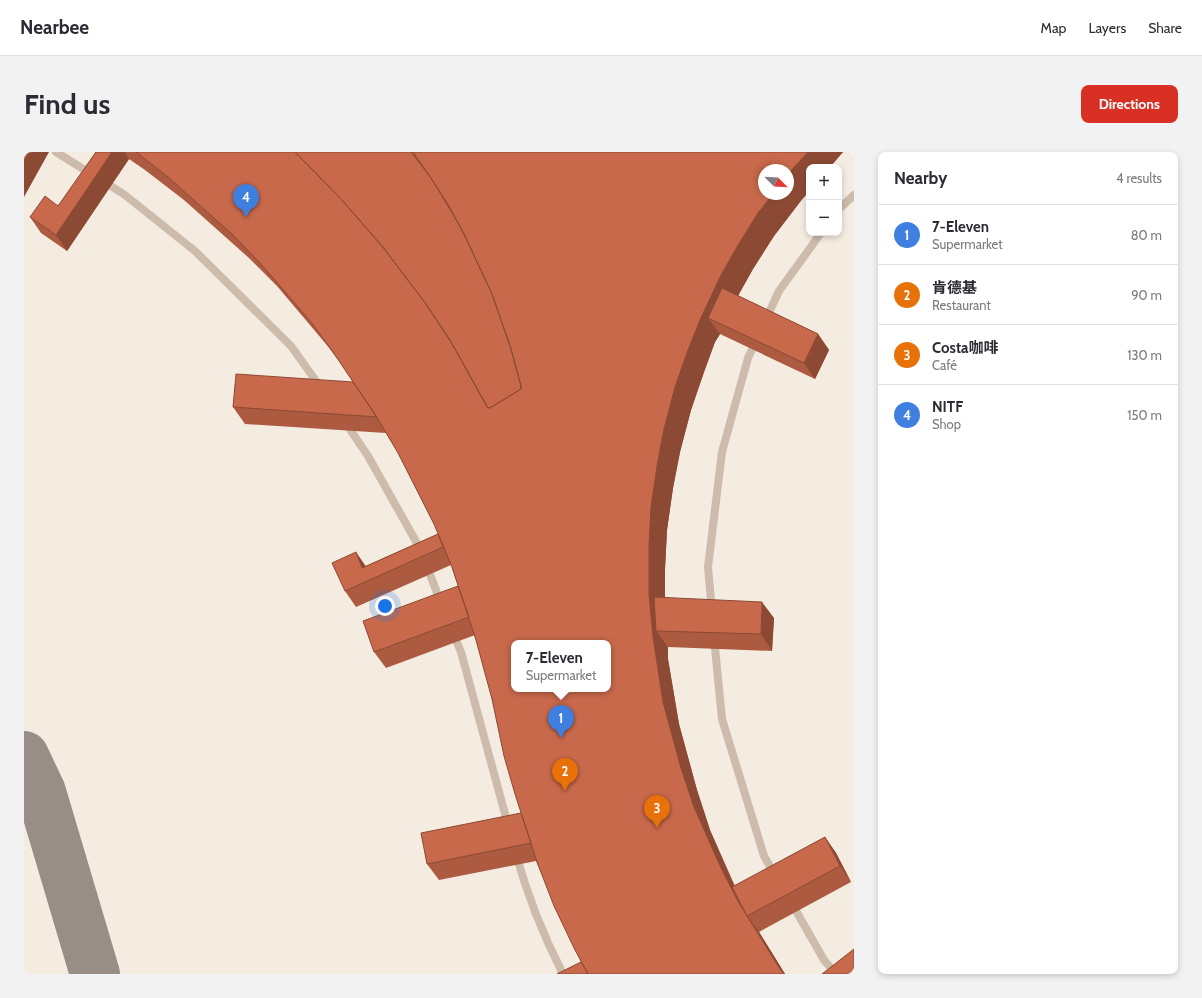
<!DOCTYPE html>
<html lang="en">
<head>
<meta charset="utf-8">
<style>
	body { margin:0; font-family:Cabin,"Noto Sans SC",sans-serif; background:#f2f2f3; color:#2b2b33 }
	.controls { position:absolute; right:12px; top:12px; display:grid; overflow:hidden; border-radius:8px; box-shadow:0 2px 6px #0003 }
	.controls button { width:36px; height:36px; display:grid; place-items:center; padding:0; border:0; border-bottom:1px solid #e1e1e2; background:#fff; color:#2b2b33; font:20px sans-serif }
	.compass { position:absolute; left:734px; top:12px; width:36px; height:36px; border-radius:50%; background:#fff; box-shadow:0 2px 6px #0003; rotate:114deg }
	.you { position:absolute; left:361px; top:454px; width:14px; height:14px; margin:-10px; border:3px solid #fff; border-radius:50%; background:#1a73e8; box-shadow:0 0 0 6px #1a73e833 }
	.badge { display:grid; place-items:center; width:26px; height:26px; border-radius:50%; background:#d93025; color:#fff; font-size:13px; font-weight:700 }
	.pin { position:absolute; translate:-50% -33px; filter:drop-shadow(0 1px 2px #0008) }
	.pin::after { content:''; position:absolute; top:21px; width:14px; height:12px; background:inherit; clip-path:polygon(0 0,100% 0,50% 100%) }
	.popup { position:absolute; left:487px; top:488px; width:100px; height:52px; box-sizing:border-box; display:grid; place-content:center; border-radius:8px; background:#fff; filter:drop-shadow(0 1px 3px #0005); font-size:13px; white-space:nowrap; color:#7c7c81 }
	.popup b { font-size:15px; color:#2b2b33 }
	.popup::after { content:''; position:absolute; left:50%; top:100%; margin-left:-8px; border:8px solid transparent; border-top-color:#fff }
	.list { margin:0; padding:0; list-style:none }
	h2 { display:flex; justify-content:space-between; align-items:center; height:52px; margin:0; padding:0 16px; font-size:17px }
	h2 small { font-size:13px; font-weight:400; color:#7c7c81 }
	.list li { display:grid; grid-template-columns:26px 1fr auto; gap:12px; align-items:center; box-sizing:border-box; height:60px; padding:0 16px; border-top:1px solid #e1e1e2 }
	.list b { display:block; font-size:15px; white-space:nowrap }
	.list p { margin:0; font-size:13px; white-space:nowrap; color:#7c7c81 }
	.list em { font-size:13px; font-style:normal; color:#7c7c81 }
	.map { position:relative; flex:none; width:830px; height:822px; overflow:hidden; border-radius:8px }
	header { display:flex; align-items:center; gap:24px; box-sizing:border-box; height:56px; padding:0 20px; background:#fff; border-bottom:1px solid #e1e1e2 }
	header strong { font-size:19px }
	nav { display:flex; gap:22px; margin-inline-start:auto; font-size:14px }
	.intro { display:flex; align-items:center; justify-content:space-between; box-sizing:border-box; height:96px; padding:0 24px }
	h1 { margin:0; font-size:28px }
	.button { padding:10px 18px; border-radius:8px; background:#d93025; color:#fff; font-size:14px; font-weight:700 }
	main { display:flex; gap:24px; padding:0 24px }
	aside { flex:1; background:#fff; border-radius:8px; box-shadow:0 2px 6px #0003 }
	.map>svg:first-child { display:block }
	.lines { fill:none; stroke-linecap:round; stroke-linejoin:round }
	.taxiway { stroke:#988e86; stroke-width:50 }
	.service { stroke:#cdbbac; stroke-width:8 }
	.wall { fill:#ac5a40 }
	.shaded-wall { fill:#8c4a34 }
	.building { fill:#c8694b; stroke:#8c4a34; fill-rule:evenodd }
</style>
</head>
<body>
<header>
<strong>Nearbee</strong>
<nav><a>Map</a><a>Layers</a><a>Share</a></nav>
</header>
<div class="intro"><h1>Find us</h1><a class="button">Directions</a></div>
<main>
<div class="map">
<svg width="830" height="822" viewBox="0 0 830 822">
	<rect width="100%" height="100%" fill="#f4ebe1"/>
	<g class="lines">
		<path class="taxiway" d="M0 604 17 640 71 822"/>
		<path class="service" d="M32 0 69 23
			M79 29 101 43 171 99 267 194 297 236
			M815 57 830 43
			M742 167 755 139 797 81
			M321 270 344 304 394 393 397 401
			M402 412 417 451
			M688 459 684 415 698 300 724 206 732 189
			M429 481 437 500 484 673
			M690 486 698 567 740 704 751 723
			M492 702C503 742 520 785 539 822
			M767 750 800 808 812 822"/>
	</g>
	<path class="wall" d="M72 0H819L806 15H785V39L776 50 750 84 729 117 714 144 794 182 805 198 791 227 696 182 691 190 680 220 667 258 656 300 649 336 643 378 641 417V446L750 466 748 499 644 495V507L655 572 673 638 686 678 711 734 801 685 812 701 827 730 735 780 761 822H533L557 810 512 709 415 728 403 712 497 661 468 547 452 488 451 483 362 516 350 500 434 434 427 413 332 455 321 439 342 414 414 382 410 372 374 301 362 281 221 272 209 255 329 230 319 214 302 192 253 134 225 106 160 48 121 18 105 7 43 99 17 81 6 65 34 54Z"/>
	<path class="shaded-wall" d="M5 0H25L0 45V9Z
		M88 0H101L105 7 43 99 32 83Z
		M784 0H819L806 15H785V39L776 50 750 84 729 117 712 147 684 166 696 182 691 190 680 220 667 258 656 300 649 336 643 378 641 417V465L632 479 644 495V507L655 572 673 638 686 678 723 764 735 780 761 822H759L715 751 697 716 670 655 657 616 639 550 629 485 625 442V394L627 355 633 314 640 277 651 235 664 198 676 168 696 125 713 95 734 61 749 42H764V22Z
		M794 182 805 198 791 227 780 211Z
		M332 400 343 416H338Z
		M738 450 750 466 748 499 737 482Z
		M801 685 812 701 827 730 816 714Z"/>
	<path class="building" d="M0 0H5L0 9Z
		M72 0H88L32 83 6 65 21 44 34 54Z
		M112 0H271L317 47 358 94 402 152 426 188 463 255 466 256 497 237V234L487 197 468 142 440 82 425 54 405 23 389 0H784L764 22V18H740V42H749L734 61 713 95 696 125 676 168 664 198 651 235 640 277 633 314 627 355 625 394V442L629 485 639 550 657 616 670 655 697 716 715 751 756 817 760 822H564L551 798 530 754 513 710 491 642 480 604 468 547 452 488 428 415 410 372 374 301 354 267 309 200 287 170 237 112 209 83 144 25ZM490 491H584V537H490Z
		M271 0H387L407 26 430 64 440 82 468 142 487 197 497 234V237L466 256H464L430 195 402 152 383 127 358 94 317 47Z
		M698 136 794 182 780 211 684 166Z
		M212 222 329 230 353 265 209 255Z
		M414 382 419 395 321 439 308 411 332 400 338 416Z
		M434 434 445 465 350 500 339 469Z
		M630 445 738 450 737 482 632 479Z
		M497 661 507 691 403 712 397 681Z
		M801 685 816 714 723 764 708 735Z
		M830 797V822H798Z
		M557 810 564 821 562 822H533Z"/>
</svg>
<div class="controls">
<button>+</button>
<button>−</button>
</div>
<svg class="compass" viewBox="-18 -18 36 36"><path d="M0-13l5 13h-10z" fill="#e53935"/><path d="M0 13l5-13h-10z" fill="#7c7c81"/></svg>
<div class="you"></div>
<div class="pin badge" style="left:537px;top:586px;background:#3f7fe0">1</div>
<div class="popup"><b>7-Eleven</b>Supermarket</div>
<div class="pin badge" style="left:541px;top:639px;background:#e8710a">2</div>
<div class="pin badge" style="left:633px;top:676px;background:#e8710a">3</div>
<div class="pin badge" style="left:222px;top:65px;background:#3f7fe0">4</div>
</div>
<aside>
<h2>Nearby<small>4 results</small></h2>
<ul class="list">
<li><span class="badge" style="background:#3f7fe0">1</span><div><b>7-Eleven</b><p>Supermarket</p></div><em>80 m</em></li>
<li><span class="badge" style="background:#e8710a">2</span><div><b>肯德基</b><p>Restaurant</p></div><em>90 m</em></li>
<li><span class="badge" style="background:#e8710a">3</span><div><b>Costa咖啡</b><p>Café</p></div><em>130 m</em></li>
<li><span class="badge" style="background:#3f7fe0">4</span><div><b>NITF</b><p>Shop</p></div><em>150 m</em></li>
</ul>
</aside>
</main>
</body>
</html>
